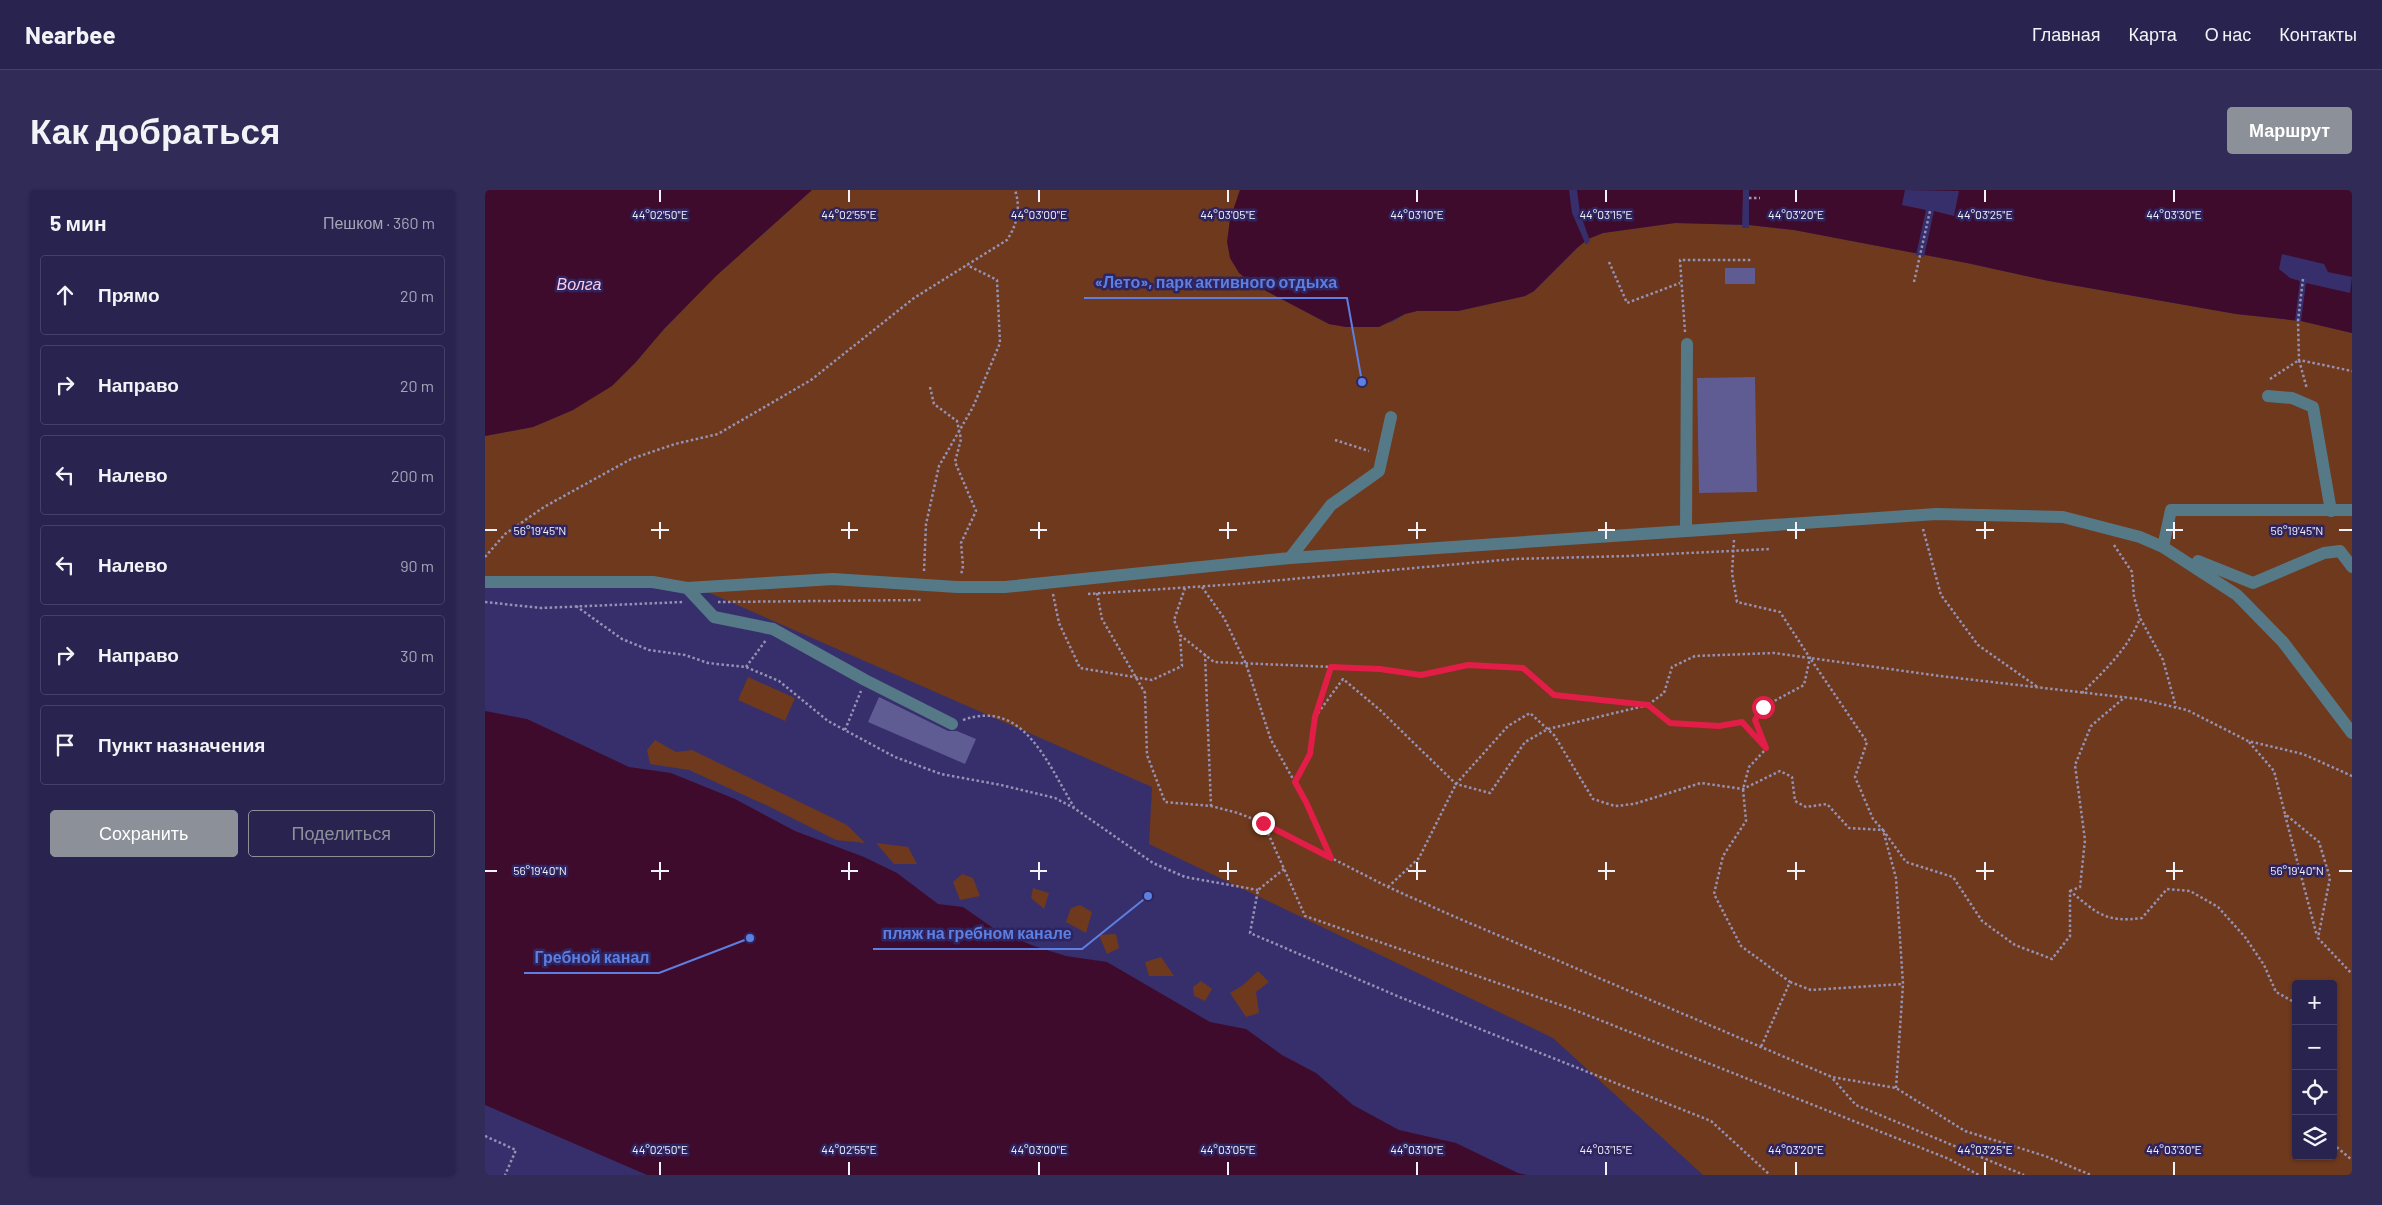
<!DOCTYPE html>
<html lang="ru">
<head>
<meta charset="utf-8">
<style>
	body { margin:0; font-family:Barlow,sans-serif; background:#312b57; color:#f1f3f6 }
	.controls { position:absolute; right:15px; bottom:15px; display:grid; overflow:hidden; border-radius:5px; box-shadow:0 1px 4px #0004 }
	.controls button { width:45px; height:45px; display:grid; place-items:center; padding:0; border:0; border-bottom:1px solid #454067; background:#292350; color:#f1f3f6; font:25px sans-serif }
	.stop { position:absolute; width:15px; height:15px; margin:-11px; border:4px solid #e11d48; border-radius:50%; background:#fff }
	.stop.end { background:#e11d48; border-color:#fff; box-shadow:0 1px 5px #0008 }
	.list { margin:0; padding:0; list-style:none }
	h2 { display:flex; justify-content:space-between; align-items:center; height:65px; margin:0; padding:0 20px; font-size:21px }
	h2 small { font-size:16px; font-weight:400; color:#a5a4b7 }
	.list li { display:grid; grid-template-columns:32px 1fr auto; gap:15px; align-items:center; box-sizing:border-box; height:80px; margin:0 10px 10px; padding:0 10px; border:1px solid #454067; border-radius:5px }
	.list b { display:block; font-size:19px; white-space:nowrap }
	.list em { font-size:16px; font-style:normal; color:#a5a4b7 }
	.actions { display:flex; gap:10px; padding:15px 20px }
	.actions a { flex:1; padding:11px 0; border:1px solid #8c9099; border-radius:5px; text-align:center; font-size:18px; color:#8c9099 }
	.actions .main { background:#8c9099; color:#fff }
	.icon { flex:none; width:28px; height:28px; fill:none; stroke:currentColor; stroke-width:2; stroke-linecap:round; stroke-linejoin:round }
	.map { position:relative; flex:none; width:1867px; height:985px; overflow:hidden; border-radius:5px }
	header { display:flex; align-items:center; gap:30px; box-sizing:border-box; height:70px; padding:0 25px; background:#292350; border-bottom:1px solid #454067 }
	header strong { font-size:24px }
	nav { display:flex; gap:28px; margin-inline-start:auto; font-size:18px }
	.intro { display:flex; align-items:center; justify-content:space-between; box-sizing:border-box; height:120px; padding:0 30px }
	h1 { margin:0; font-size:35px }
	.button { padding:12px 22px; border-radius:5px; background:#8c9099; color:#fff; font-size:18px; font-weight:700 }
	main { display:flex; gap:30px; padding:0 30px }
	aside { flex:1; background:#292350; border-radius:5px; box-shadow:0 1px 4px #0004 }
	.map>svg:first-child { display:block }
	.green { fill:#6e391d; fill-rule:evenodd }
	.water { fill:#3f0b2c }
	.pier { fill:#372f6b }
	.building { fill:#5f5b93 }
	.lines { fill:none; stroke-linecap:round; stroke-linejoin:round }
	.path { stroke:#9692b4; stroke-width:2.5; stroke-dasharray:2.5 2.5; stroke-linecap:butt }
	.minor { stroke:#567987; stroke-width:12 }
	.route { stroke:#e11d48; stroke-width:6 }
	.ticks { fill:none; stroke:#f2f2fa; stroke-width:2 }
	.labels { text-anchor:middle; stroke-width:5; stroke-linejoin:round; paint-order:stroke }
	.water-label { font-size:16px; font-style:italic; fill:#ffc9e5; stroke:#2e245f }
	.ticks-label { font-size:12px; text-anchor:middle; fill:#f2f2fa; stroke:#2e245f; stroke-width:5; stroke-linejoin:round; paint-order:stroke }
	.leader { fill:none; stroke:#5d7fe2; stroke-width:2 }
	.callout-dot { fill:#5d7fe2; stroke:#2e245f; stroke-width:2 }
	.callout-label { font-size:16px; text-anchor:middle; font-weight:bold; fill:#5d7fe2; stroke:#2e245f; stroke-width:5; stroke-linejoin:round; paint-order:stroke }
</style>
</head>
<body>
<header>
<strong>Nearbee</strong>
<nav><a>Главная</a><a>Карта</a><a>О нас</a><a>Контакты</a></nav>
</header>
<div class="intro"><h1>Как добраться</h1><a class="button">Маршрут</a></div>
<main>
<aside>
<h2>5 мин<small>Пешком · 360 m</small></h2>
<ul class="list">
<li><svg class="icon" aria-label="ahead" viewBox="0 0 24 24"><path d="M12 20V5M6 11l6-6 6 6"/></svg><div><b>Прямо</b></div><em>20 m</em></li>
<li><svg class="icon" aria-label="right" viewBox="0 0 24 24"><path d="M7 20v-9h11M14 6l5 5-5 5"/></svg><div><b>Направо</b></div><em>20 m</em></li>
<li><svg class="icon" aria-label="left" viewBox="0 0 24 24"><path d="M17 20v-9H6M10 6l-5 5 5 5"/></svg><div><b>Налево</b></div><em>200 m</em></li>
<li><svg class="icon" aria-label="left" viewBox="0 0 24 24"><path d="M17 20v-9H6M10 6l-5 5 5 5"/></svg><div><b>Налево</b></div><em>90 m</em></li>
<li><svg class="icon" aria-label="right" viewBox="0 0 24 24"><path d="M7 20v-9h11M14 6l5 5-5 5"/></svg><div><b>Направо</b></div><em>30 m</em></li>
<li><svg class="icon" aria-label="arrive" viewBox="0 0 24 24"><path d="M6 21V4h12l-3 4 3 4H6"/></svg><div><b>Пункт назначения</b></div></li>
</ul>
<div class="actions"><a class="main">Сохранить</a><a>Поделиться</a></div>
</aside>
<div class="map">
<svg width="1867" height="985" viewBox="0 0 1867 985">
	<rect width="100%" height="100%" fill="#372f6b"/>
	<path class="green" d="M327 0H755L752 7 768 94 844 134 861 137H877L907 132 920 124 932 121H973L1040 106 1049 101 1092 58 1103 49 1118 43 1190 33 1264 35 1309 40 1482 73 1564 91 1751 124 1816 131 1867 143V985H1218L1068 848 664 654 667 597 202 393 0 394V246L48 237 88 220 150 173 179 139 231 86ZM1811 794H1848V966H1811Z
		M263 487 310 508 300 531 253 510Z
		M170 550 191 562 207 560 362 635 380 653 351 650 283 616 204 580 165 574 162 560Z
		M391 653 423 657 432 674H409Z
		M477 684 488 688 495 706 475 710 468 692Z
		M548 698 564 703 559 719 546 708Z
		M595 715 607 722 601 743 581 732 586 718Z
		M631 744 634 758 622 764 614 745Z
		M676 767 689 786H664L660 772Z
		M773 781 784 792 771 802 774 823 761 827 745 803 758 795Z
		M716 791 727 799 720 811 709 806 708 797Z"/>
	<path class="water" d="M0 0H327L231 86 179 139 150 173 127 196 88 220 48 237 0 246Z
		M755 0H1867V143L1816 131 1751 124 1564 91 1482 73 1309 40 1264 35 1190 33 1118 43 1103 49 1092 58 1049 101 1040 106 973 121H932L920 124 894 137H861L844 134 768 94 754 83 745 68 742 52 745 29Z
		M0 521 42 529 144 577 186 583 250 609 310 641 379 667 412 683 453 714 478 717 511 740 549 756 581 766 622 772 725 832 761 839 797 865 831 883 868 915 914 940 971 953 1033 983 1042 985H162L0 915Z"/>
	<path class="pier" d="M1084 0H1092L1095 23 1105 51 1101 55 1087 23Z
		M1258 0H1264V38H1257Z
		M1420 0 1474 1 1469 26 1449 21 1439 67 1431 65 1441 20 1417 15Z
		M1797 64 1839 74 1843 82 1867 87 1865 103 1821 93 1816 131H1810L1815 91 1805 88 1794 79Z"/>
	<path class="building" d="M1240 78H1270V94H1240Z
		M1270 187 1272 302 1214 303 1212 188Z
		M394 507 463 541H472L491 549 480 574 383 532Z"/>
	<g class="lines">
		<path class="path" d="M1264 8H1275
			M1124 72 1142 113 1195 93
			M1818 89 1813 131 1814 170 1867 181
			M1429 92 1445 21
			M1200 142 1195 70H1267
			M1785 189 1814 170 1822 199
			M445 197 449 214 472 231 476 249 470 272 491 321 476 353 478 376 476 385
			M850 250 884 261
			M1438 339 1456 405 1493 455 1554 498
			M1249 350 1247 383 1252 412 1295 422 1325 468 1319 495 1278 517 1270 530 1281 559 1264 577 1258 599 1261 631 1238 666 1229 704 1256 756 1305 792 1276 857
			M1629 355 1647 382 1649 407 1655 428 1678 470 1691 517
			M0 367 20 344 59 317 146 269 190 254 233 244 326 190 429 108 522 50C532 35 536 18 530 0
			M439 381 441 334 454 276 488 217 515 153 512 90 482 75
			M717 397 739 428 761 474 786 550 821 612 845 666
			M700 398 689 430 695 445 729 472 895 479 936 485 983 475 1038 478 1069 505 1163 515 1179 503 1187 477 1210 466 1289 463 1455 486 1654 509 1702 520 1763 551 1818 564 1867 586
			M612 403 617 429 660 503 662 565 680 612 726 616 753 623 778 633 903 697 968 726 1276 857 1347 887 1411 898 1480 941 1560 966 1606 985
			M568 404 574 433 595 478 667 490 697 476 695 445
			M603 404 752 394 1029 369 1143 366 1285 359
			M0 412 56 418 198 412
			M233 412 438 410
			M91 416 137 449 164 460 200 465 223 473 261 477 294 491 343 531 410 567 456 584 516 595 570 608 589 618 668 673 700 687 773 700
			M720 464 726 616
			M261 477 281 450
			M1597 503C1619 481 1644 458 1655 428
			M830 527 858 489 895 520 971 594 1005 603 1040 552 1063 539 1163 515 1185 533 1234 536 1257 532 1280 557
			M478 530C539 508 563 575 589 617
			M360 540 376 501
			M1764 552 1789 581 1800 624 1834 652 1845 688 1833 748 1867 784
			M810 592 825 564 830 527 846 477
			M1800 625 1832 746
			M779 634 820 726 1087 819 1464 969 1494 985
			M799 679 773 700 765 743 917 808 1226 931 1285 985
			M903 697 934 668 971 594 1023 536 1045 523 1069 545 1108 609 1130 616 1149 614 1216 593 1258 599 1295 581 1307 587 1310 611 1321 617 1342 614 1364 638 1398 640 1421 672 1468 687 1497 731 1530 755 1567 769 1585 746V701C1612 723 1620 733 1657 728L1682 699 1705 701 1733 717 1760 747 1779 775 1791 802 1809 812 1811 816
			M1585 701 1595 697 1600 650 1590 575 1606 536 1640 507
			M1305 792 1326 800 1418 794 1411 688 1398 640 1388 629 1370 587 1382 552 1325 468
			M1348 889 1371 915 1539 985
			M1411 898 1418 794
			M0 946 31 960 20 985
			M1848 954 1867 970"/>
		<path class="minor" d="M1783 206 1807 208 1828 217 1846 321
			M1201 340 1202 154
			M1678 357 1752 405 1798 452 1867 543
			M805 368 846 315 894 281 906 227
			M1713 371 1768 393 1839 363 1855 361 1867 377
			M0 392H168L202 398 348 389 472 397H520L805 368 1451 324 1578 327 1655 347 1678 357 1686 320H1867
			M202 398 229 427 288 439 380 490 467 534"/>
	</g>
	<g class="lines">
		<path class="route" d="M778 633 846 668 821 612 810 592 825 564 830 527 846 477 895 479 936 485 983 475 1038 478 1069 505 1163 515 1185 533 1234 536 1257 532 1281 558 1270 530 1278 517"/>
	</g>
	<path class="ticks" d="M175 0V12M364 0V12M554 0V12M743 0V12M932 0V12M1121 0V12M1311 0V12M1500 0V12M1689 0V12M175 332V349M364 332V349M554 332V349M743 332V349M932 332V349M1121 332V349M1311 332V349M1500 332V349M1689 332V349M0 340H12M166 340H184M356 340H373M545 340H562M734 340H752M923 340H941M1113 340H1130M1302 340H1320M1491 340H1509M1681 340H1698M1854 340H1867M175 672V690M364 672V690M554 672V690M743 672V690M932 672V690M1121 672V690M1311 672V690M1500 672V690M1689 672V690M0 681H12M166 681H184M356 681H373M545 681H562M734 681H752M923 681H941M1113 681H1130M1302 681H1320M1491 681H1509M1681 681H1698M1854 681H1867M175 972V985M364 972V985M554 972V985M743 972V985M932 972V985M1121 972V985M1311 972V985M1500 972V985M1689 972V985"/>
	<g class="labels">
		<g class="water-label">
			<text x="94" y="100">Волга</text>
		</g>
	</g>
	<g class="ticks-label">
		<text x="175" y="29">44°02'50"E</text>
		<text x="364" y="29">44°02'55"E</text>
		<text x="554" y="29">44°03'00"E</text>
		<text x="743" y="29">44°03'05"E</text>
		<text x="932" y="29">44°03'10"E</text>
		<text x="1121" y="29">44°03'15"E</text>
		<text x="1311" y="29">44°03'20"E</text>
		<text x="1500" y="29">44°03'25"E</text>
		<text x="1689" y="29">44°03'30"E</text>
		<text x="55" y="345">56°19'45"N</text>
		<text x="1812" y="345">56°19'45"N</text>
		<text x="55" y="685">56°19'40"N</text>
		<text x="1812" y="685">56°19'40"N</text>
		<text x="175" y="964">44°02'50"E</text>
		<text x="364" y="964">44°02'55"E</text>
		<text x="554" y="964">44°03'00"E</text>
		<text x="743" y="964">44°03'05"E</text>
		<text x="932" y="964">44°03'10"E</text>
		<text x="1121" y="964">44°03'15"E</text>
		<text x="1311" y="964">44°03'20"E</text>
		<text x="1500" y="964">44°03'25"E</text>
		<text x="1689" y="964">44°03'30"E</text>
	</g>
	<path class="leader" d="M877 192L862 108H599M663 706L597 759H388M265 748L174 783H39"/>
	<g class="callout-dot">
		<circle cx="877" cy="192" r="5"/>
		<circle cx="663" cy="706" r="5"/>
		<circle cx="265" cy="748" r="5"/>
	</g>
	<g class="callout-label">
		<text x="731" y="98">«Лето», парк активного отдыха</text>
		<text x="492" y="749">пляж на гребном канале</text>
		<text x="107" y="773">Гребной канал</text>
	</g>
</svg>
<div class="controls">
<button>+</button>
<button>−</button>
<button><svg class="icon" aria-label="locate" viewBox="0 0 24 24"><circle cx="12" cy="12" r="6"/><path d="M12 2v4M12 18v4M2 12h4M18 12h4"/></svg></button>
<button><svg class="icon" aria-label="layers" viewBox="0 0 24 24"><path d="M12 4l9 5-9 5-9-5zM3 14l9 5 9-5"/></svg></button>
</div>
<div class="stop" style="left:1278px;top:517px"></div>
<div class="stop end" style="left:778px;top:633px"></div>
</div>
</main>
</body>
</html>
